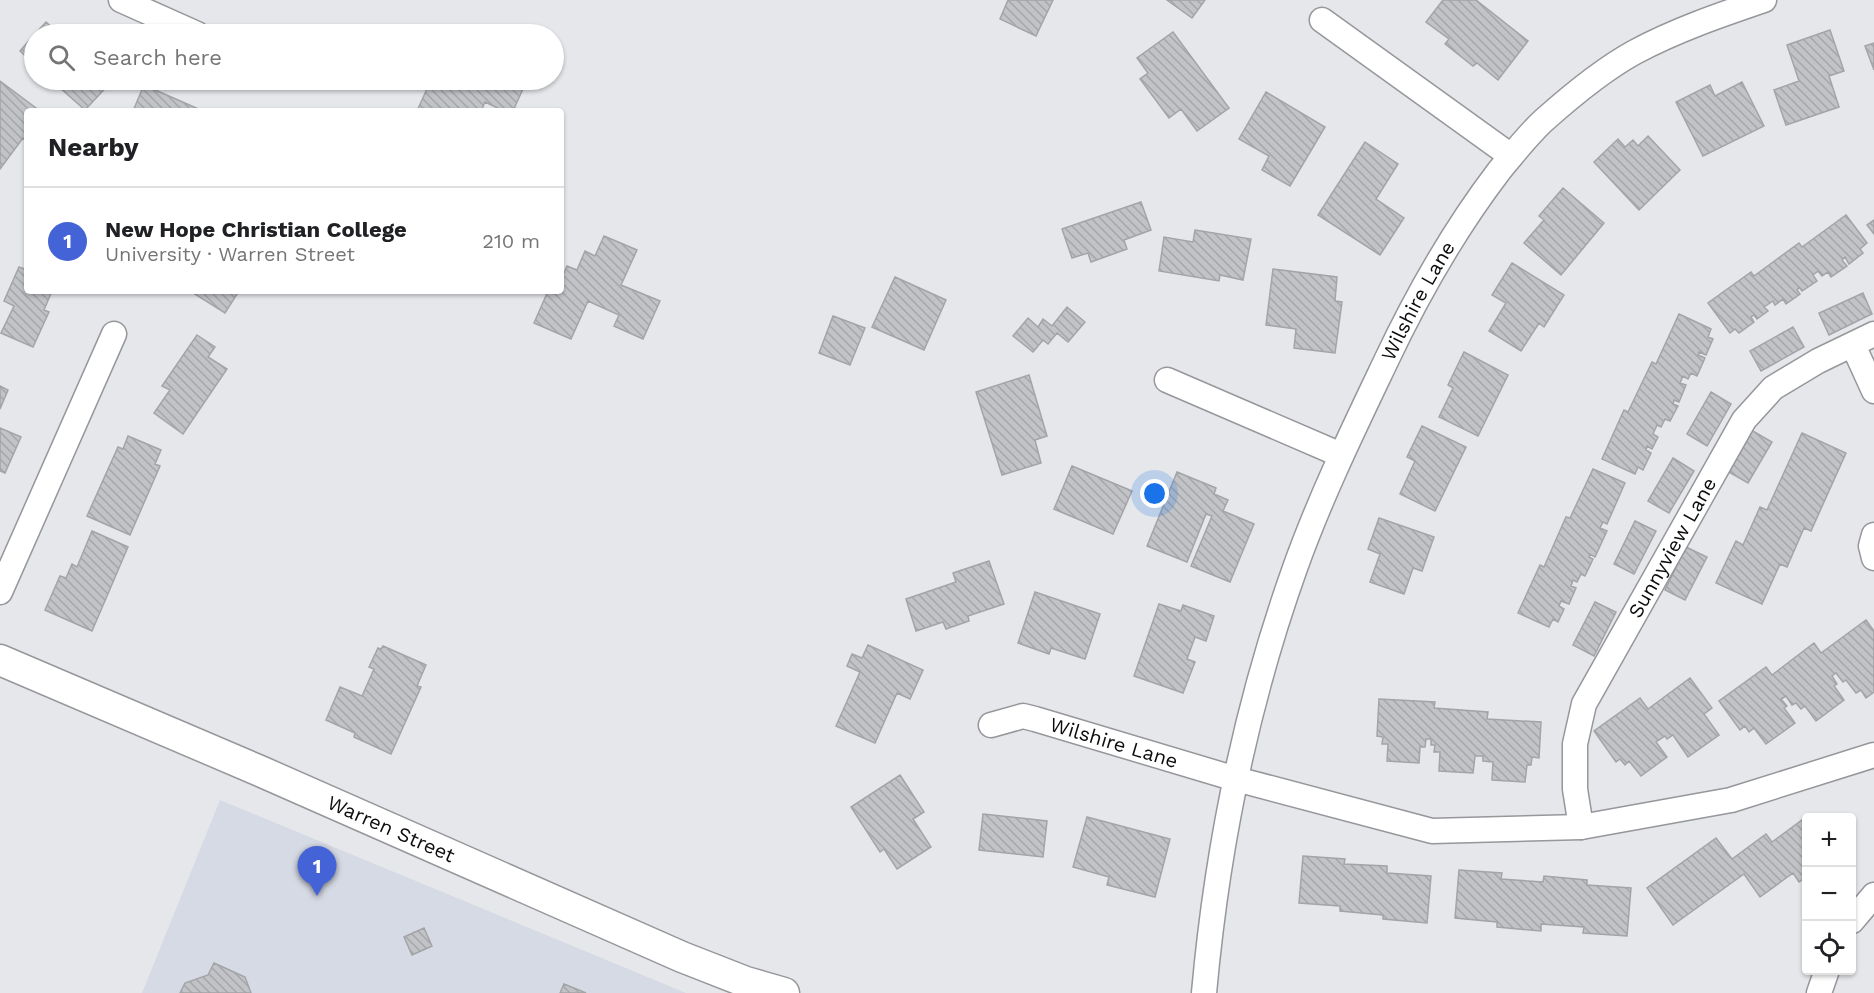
<!DOCTYPE html>
<html lang="en">
<head>
<meta charset="utf-8">
<style>
	body { margin:0; font-family:"Work Sans",sans-serif; background:#f6f6f6; color:#202124 }
	.controls { position:absolute; right:18px; bottom:18px; display:grid; overflow:hidden; border-radius:6px; box-shadow:0 2px 4px #0004 }
	.controls button { width:54px; height:54px; display:grid; place-items:center; padding:0; border:0; border-bottom:2px solid #e0e0e0; background:#fff; color:#202124; font:30px sans-serif }
	.you { position:absolute; left:1155px; top:494px; width:21px; height:21px; margin:-15px; border:4px solid #fff; border-radius:50%; background:#1a73e8; box-shadow:0 0 0 9px #1a73e833 }
	.badge { display:grid; place-items:center; width:39px; height:39px; border-radius:50%; background:#4463d6; color:#fff; font-size:20px; font-weight:700 }
	.pin { position:absolute; translate:-50% -50px; filter:drop-shadow(0 2px 3px #0008) }
	.pin::after { content:''; position:absolute; top:32px; width:21px; height:18px; background:inherit; clip-path:polygon(0 0,100% 0,50% 100%) }
	.list { margin:0; padding:0; list-style:none }
	h2 { display:flex; justify-content:space-between; align-items:center; height:78px; margin:0; padding:0 24px; font-size:26px }
	h2 small { font-size:20px; font-weight:400; color:#757577 }
	.list li { display:grid; grid-template-columns:39px 1fr auto; gap:18px; align-items:center; box-sizing:border-box; height:108px; padding:0 24px; border-top:2px solid #e0e0e0 }
	.list b { display:block; font-size:22px; white-space:nowrap }
	.list p { margin:0; font-size:20px; white-space:nowrap; color:#757577 }
	.list em { font-size:20px; font-style:normal; color:#757577 }
	.icon { flex:none; width:33px; height:33px; fill:none; stroke:currentColor; stroke-width:2; stroke-linecap:round; stroke-linejoin:round }
	.map { position:relative; flex:none; width:1874px; height:993px; overflow:hidden }
	.search { position:absolute; background:#fff; box-shadow:0 2px 4px #0004; left:24px; top:24px; width:540px; height:66px; display:flex; align-items:center; gap:15px; box-sizing:border-box; padding:0 21px; border-radius:33px; color:#757577; font-size:22px }
	.panel { position:absolute; background:#fff; box-shadow:0 2px 4px #0004; left:24px; top:108px; width:540px; height:186px; border-radius:6px }
	.map>svg:first-child { display:block }
	.built { fill:#d6dae4 }
	.building { fill:url(#building-back-hatch); stroke:#a3a4a8; stroke-width:1.5 }
	.lines { fill:none; stroke-linecap:round; stroke-linejoin:round }
	.minor-casing { stroke:#96979b; stroke-width:27 }
	.tertiary-casing { stroke:#96979b; stroke-width:33 }
	.minor { stroke:#fff; stroke-width:24 }
	.tertiary { stroke:#fff; stroke-width:30 }
	.labels { text-anchor:middle; stroke-width:6; stroke-linejoin:round; paint-order:stroke }
	.street-label { font-size:20px; fill:#0b0c0d; stroke:#fff }
</style>
</head>
<body>
<div class="map">
<svg width="1874" height="993" viewBox="0 0 1874 993">
	<defs>
		<pattern id="building-back-hatch" width="6" height="6" patternUnits="userSpaceOnUse" patternTransform="scale(1.5)"><rect width="6" height="6" fill="#c2c3c7"/><path d="M-1 5l2 2M0 0l6 6M5-1l2 2" fill="none" stroke="#a5a6aa"/></pattern>
	</defs>
	<rect width="100%" height="100%" fill="#e5e7ea"/>
	<path class="built" d="M220 800 686 993H142Z"/>
	<path class="building" d="M1008 0H1053L1036 36 1000 19Z
		M1167 0H1205L1192 18Z
		M1443 0H1476L1528 41 1498 80 1477 63 1473 66 1445 44 1449 39 1426 22Z
		M46 22 59 34H35Z
		M1830 30 1844 71 1829 76 1839 107 1786 125 1774 90 1799 81 1787 45Z
		M1173 32 1229 108 1197 131 1181 109 1169 118 1140 79 1148 73 1137 58Z
		M34 35V64L20 51Z
		M1874 43V70L1865 46Z
		M51 80H113L85 110Z
		M431 80H452L458 82 460 80H527L513 111H504L485 102 482 109 485 111H417Z
		M0 81 40 111H27V141L23 138 0 169Z
		M1742 82 1764 126 1703 156 1676 102 1710 85 1715 96Z
		M144 85 203 111H133Z
		M1266 92 1325 127 1290 186 1262 170 1269 156 1239 139Z
		M1648 136 1680 170 1639 210 1594 162 1618 139 1625 147 1633 140 1638 146Z
		M1365 142 1398 164 1376 199 1404 218 1380 255 1318 215Z
		M1563 188 1604 223 1561 275 1524 243 1544 220 1539 216Z
		M1141 202 1151 230 1124 240 1127 249 1091 262 1088 253 1072 258 1062 229Z
		M1846 215 1867 243 1860 249 1863 253 1849 264 1845 257 1842 260 1847 266 1831 277 1828 272 1822 276 1818 271 1813 275 1817 281 1802 291 1799 287 1797 290 1800 294 1786 304 1783 299 1775 305 1773 301 1764 307 1768 311 1757 319 1754 315 1751 317 1754 322 1739 333 1735 329 1730 333 1708 303 1751 272 1754 276 1799 243 1802 247Z
		M1874 220V234L1867 225Z
		M1195 230 1251 239 1243 280 1220 275 1219 281 1159 271 1164 237 1193 242Z
		M604 236 637 250 621 285 660 301 643 339 614 326 619 315 588 301 571 339 534 323 548 291 555 294 556 291H561V280L567 266 577 270 585 251 595 256Z
		M1512 263 1564 295 1544 327 1539 323 1521 351 1489 331 1506 303 1492 295Z
		M19 267 27 270V291H52L44 310 49 312 33 347 1 333 14 306 4 301Z
		M1273 269 1337 277 1335 301 1342 302 1335 353 1294 348 1296 329 1266 325Z
		M895 277 946 300 924 350 872 327Z
		M190 291H239L225 313Z
		M1863 293 1872 314 1829 335 1819 313Z
		M1067 307 1085 322 1068 342 1057 333 1048 344 1043 340 1033 352 1013 336 1028 318 1038 327 1043 319 1052 326Z
		M1679 314 1711 329 1708 337 1713 339 1706 355 1699 352 1698 355 1705 358 1697 376 1691 373 1688 379 1683 376 1680 383 1686 385 1679 402 1674 400 1673 404 1678 406 1670 421 1665 419 1661 427 1657 425 1653 434 1658 437 1652 449 1647 446 1646 450 1651 453 1643 470 1638 467 1635 474 1602 459 1624 410 1628 412 1652 362 1656 364Z
		M833 316 865 328 850 365 819 353Z
		M1793 327 1804 347 1761 371 1750 351Z
		M197 335 215 347 208 357 227 369 183 434 154 413 170 390 162 386Z
		M1464 352 1508 375 1478 436 1439 417 1453 388 1448 385Z
		M1029 375 1047 436 1035 440 1041 463 1002 475 976 392Z
		M0 386 8 390 0 409Z
		M1711 392 1731 404 1707 446 1687 434Z
		M1422 426 1466 447 1435 511 1400 494 1415 461 1407 457Z
		M0 428 21 437 5 473 0 471Z
		M1751 430 1772 442 1748 483 1727 471Z
		M1802 433 1846 453 1811 531 1804 528 1787 567 1780 564 1762 604 1716 583 1736 541 1743 545 1760 507 1767 510Z
		M128 436 161 450 155 464 160 466 130 535 87 516 118 447 123 449Z
		M1673 458 1694 471 1669 513 1648 501Z
		M1072 466 1132 491 1113 534 1054 509Z
		M1593 469 1625 483 1607 524 1603 522 1600 528 1607 531 1595 557 1590 554 1589 557 1593 559 1585 576 1581 574 1577 582 1573 580 1571 586 1576 588 1569 604 1561 601 1559 606 1564 609 1558 622 1553 619 1549 627 1518 613 1540 565 1544 567 1566 517 1570 518Z
		M1177 472 1216 488 1214 494 1228 500 1223 511 1254 524 1230 582 1191 566 1212 516 1206 514 1187 562 1147 546Z
		M1379 518 1434 537 1422 571 1413 568 1404 594 1370 582 1380 554 1368 549Z
		M1635 521 1656 531 1634 574 1614 564Z
		M92 531 128 547 92 631 45 610 60 576 66 578 72 564 77 567Z
		M1686 547 1707 557 1685 600 1665 590Z
		M989 561 1004 604 968 616 969 621 946 629 943 622 916 631 906 599 956 582 953 573Z
		M1035 592 1100 614 1085 659 1051 648 1049 654 1018 643Z
		M1595 602 1616 612 1594 656 1573 645Z
		M1159 604 1181 611 1183 605 1214 616 1206 641 1195 637 1187 659 1195 662 1183 693 1134 676Z
		M1866 620 1874 631V692L1866 698 1861 690 1856 693 1846 680 1843 682 1836 673 1832 676 1837 684 1834 686 1844 700 1816 721 1805 706 1801 709 1796 703 1792 705 1786 696 1781 699 1787 706 1784 708 1795 723 1766 744 1754 728 1749 732 1745 726 1740 730 1719 701 1766 667 1772 675 1814 643 1821 653Z
		M868 645 923 670 910 699 897 693 875 743 836 726 860 672 847 666 852 654 862 658Z
		M383 646 426 665 417 686 421 687 391 754 354 737 355 733 326 720 340 687 362 696 374 669 369 667 378 648 381 649Z
		M1690 678 1712 708 1704 714 1719 735 1688 757 1673 735 1667 739 1665 736 1656 742 1667 757 1641 776 1629 761 1625 765 1620 759 1616 762 1594 731 1640 698 1648 709Z
		M1379 699 1435 702 1434 708 1488 712 1487 719 1541 722 1539 758 1532 757 1531 765H1527L1525 782 1492 780 1493 762 1483 761V756H1475L1473 773 1439 771 1440 752H1434L1435 745H1431V739H1426L1425 747H1420L1419 763 1387 761 1388 744H1382L1383 737 1377 736Z
		M900 775 924 812 913 819 931 847 897 869 884 849 880 852 851 807Z
		M983 814 1047 821 1043 857 979 850Z
		M1087 817 1170 839 1155 897 1107 885 1109 877 1073 867Z
		M1806 817V877L1799 882 1793 873 1760 897 1744 874 1673 925 1647 888 1716 838 1732 859 1766 834 1772 842Z
		M1303 856 1345 859 1344 864 1387 866V873L1431 876 1427 923 1383 919V915L1340 911V906L1299 903Z
		M1459 870 1502 873 1501 879 1543 882 1544 876 1587 880V885L1631 888 1627 936 1583 933 1584 927 1541 924V931L1497 927V922L1455 918Z
		M424 928 432 946 412 955 404 937Z
		M214 963 245 977 251 993H180L185 983 208 975Z
		M564 984 586 993H560Z"/>
	<g class="lines">
		<g class="minor-casing">
			<g id="minor">
				<path d="M121 0 197 34"/>
				<path d="M1322 20 1511 156"/>
				<path d="M1853 345 1874 391"/>
				<path d="M1167 380 1341 455"/>
				<path d="M1874 535 1871 546 1874 558"/>
				<path d="M0 592 114 334"/>
				<path id="s1" d="M991 725 1023 716 1035 719 1236 779 1432 831 1581 827 1731 800 1874 755"/>
				<path id="s2" d="M1581 827 1575 789V744L1584 704 1744 420 1773 388 1818 361 1874 334"/>
				<path d="M1852 921 1874 895"/>
				<path id="s3" d="M1204 993C1217 849 1246 705 1295 568 1320 498 1353 430 1385 363 1417 295 1454 230 1499 171 1513 154 1527 136 1543 121 1571 96 1602 70 1635 52 1676 30 1720 15 1764 0"/>
				<path d="M1819 993 1827 970"/>
			</g>
		</g>
		<g class="tertiary-casing">
			<g id="tertiary">
				<path id="s4" d="M0 660 260 771 682 957 746 982 784 993"/>
			</g>
		</g>
		<use href="#minor" class="minor"/>
		<use href="#tertiary" class="tertiary"/>
	</g>
	<g class="labels">
		<g class="street-label">
			<text dy="7" stroke="none"><textPath href="#s3" startOffset="730">Wilshire Lane</textPath></text>
			<text dy="7" stroke="none"><textPath href="#s2" startOffset="304">Sunnyview Lane</textPath></text>
			<text dy="7" stroke="none"><textPath href="#s1" startOffset="128">Wilshire Lane</textPath></text>
			<text dy="7" stroke="none"><textPath href="#s4" startOffset="426">Warren Street</textPath></text>
		</g>
	</g>
</svg>
<div class="controls">
<button>+</button>
<button>−</button>
<button><svg class="icon" aria-label="locate" viewBox="0 0 24 24"><circle cx="12" cy="12" r="6"/><path d="M12 2v4M12 18v4M2 12h4M18 12h4"/></svg></button>
</div>
<div class="you"></div>
<div class="pin badge" style="left:317px;top:896px">1</div>
<div class="search"><svg class="icon" aria-label="search" viewBox="0 0 24 24"><circle cx="10" cy="10" r="6"/><path d="M15 15l6 6"/></svg>Search here</div>
<section class="panel">
<h2>Nearby<small></small></h2>
<ul class="list">
<li><span class="badge">1</span><div><b>New Hope Christian College</b><p>University · Warren Street</p></div><em>210 m</em></li>
</ul>
</section>
</div>
</body>
</html>
